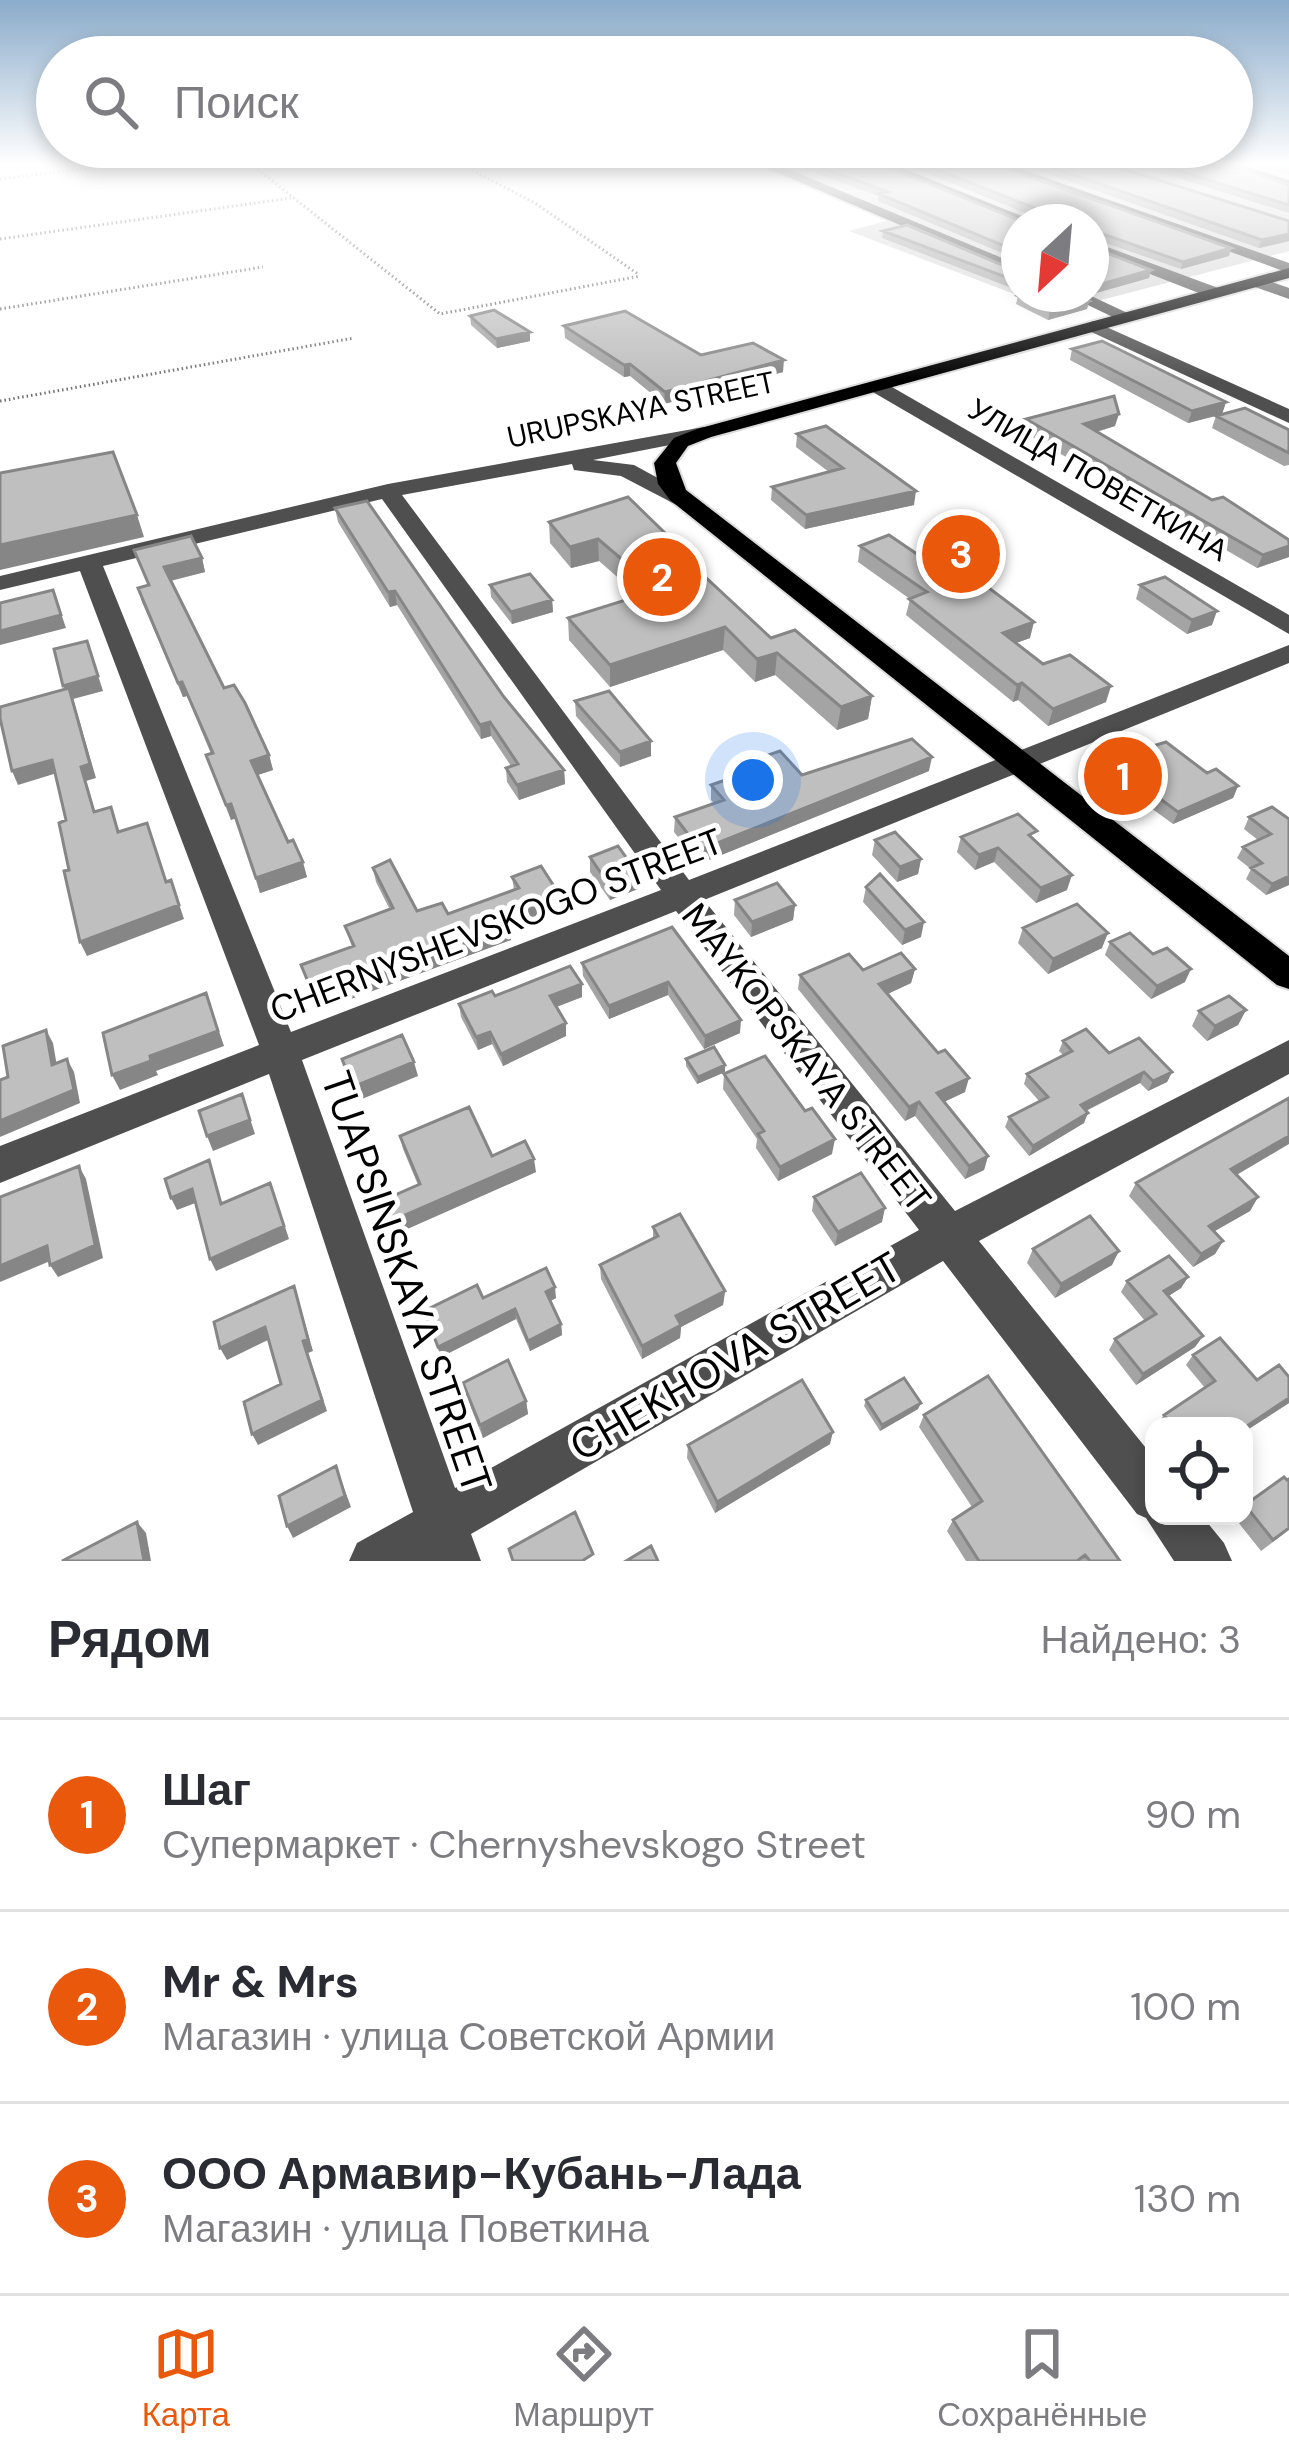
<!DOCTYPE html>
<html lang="ru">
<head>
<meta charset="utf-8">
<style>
	body { margin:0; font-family:"DM Sans",sans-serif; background:#f7f7f7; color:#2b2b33 }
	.controls { position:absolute; right:36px; bottom:36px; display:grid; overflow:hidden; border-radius:24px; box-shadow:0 6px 18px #0003 }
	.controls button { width:108px; height:108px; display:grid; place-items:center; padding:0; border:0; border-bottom:3px solid #e1e1e2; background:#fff; color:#2b2b33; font:60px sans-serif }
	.compass { position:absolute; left:1001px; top:204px; width:108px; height:108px; border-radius:50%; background:#fff; box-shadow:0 6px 18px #0003; rotate:206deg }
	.you { position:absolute; left:753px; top:780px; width:42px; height:42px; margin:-30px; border:9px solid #fff; border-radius:50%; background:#1a73e8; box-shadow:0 0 0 18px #1a73e833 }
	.badge { display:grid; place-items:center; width:78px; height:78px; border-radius:50%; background:#ea580c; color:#fff; font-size:39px; font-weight:700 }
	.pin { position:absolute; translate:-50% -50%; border:6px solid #fff; box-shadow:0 3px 12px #0006 }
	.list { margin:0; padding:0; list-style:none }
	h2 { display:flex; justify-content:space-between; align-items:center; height:156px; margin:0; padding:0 48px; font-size:51px }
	h2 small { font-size:39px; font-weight:400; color:#7c7c81 }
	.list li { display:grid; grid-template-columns:78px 1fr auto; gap:36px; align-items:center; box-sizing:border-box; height:192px; padding:0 48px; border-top:3px solid #e1e1e2 }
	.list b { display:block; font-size:45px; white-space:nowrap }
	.list p { margin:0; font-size:39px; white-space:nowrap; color:#7c7c81 }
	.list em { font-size:39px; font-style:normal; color:#7c7c81 }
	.icon { flex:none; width:66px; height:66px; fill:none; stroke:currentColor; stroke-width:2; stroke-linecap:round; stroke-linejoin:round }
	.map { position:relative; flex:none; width:1289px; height:1561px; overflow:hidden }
	.search { position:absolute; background:#fff; box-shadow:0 6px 18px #0003; left:36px; right:36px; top:36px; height:132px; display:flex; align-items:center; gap:30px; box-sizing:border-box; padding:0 42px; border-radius:66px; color:#7c7c81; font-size:45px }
	.sheet { height:732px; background:#fff }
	nav { display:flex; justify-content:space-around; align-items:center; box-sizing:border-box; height:168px; border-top:3px solid #e1e1e2; background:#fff; font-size:33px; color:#7c7c81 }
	nav a { display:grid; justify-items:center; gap:6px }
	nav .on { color:#ea580c }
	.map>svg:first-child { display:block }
	.green { fill:#d6d6d6; fill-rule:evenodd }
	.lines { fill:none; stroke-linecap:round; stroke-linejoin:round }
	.major-casing { stroke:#dbdbdb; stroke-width:4 }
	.path { stroke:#717171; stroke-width:3; stroke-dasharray:1.5 3; stroke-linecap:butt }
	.minor { fill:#4f4f4f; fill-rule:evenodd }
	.major { fill:#000; fill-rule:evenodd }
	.wall { fill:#a4a4a4 }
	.shaded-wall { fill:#868686 }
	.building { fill:#bfbfbf; stroke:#868686; stroke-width:3 }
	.labels { text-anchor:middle; stroke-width:10; stroke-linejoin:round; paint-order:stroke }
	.far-street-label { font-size:30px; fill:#000; stroke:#fff }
	.street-label { font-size:36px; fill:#000; stroke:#fff }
	.near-street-label { font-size:42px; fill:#000; stroke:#fff }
</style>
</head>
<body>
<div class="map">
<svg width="1289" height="1561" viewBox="0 0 1289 1561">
	<rect width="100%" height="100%" fill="#fff"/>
	<path class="green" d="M752 164H1289V251L1059 311 849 231 886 221ZM1019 222H1091V294H1019Z"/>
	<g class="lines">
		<g class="major-casing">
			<path id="major" d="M1289 268V278L711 437 688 446 676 463 686 490 1289 956V989L1277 985 670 500 658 484 654 463 674 438 697 429Z"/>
		</g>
		<path class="path" d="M251 164 440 314 640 276
			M460 164 535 203 638 274
			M0 179 126 164
			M0 239 291 198
			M0 309 263 267
			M0 401 354 338"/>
		<path class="minor" d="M758 164H776L1019 265V276Z
			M873 164H892L1037 222 1019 223Z
			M987 164H1007L1289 263V273Z
			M1216 164H1237L1289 180V188Z
			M1091 241 1221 289 1223 293 1209 297 1091 251Z
			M1258 277 1289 288V299L1252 286 1250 282Z
			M1065 294H1087L1136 317 1121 321Z
			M1093 321 1289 409V423L1087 330 1084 326Z
			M871 383H885L1289 615V634L871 391Z
			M704 427 711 429V437L593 460 634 465 700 501 703 506 692 513 621 476 574 470 572 464 402 495 689 880 1289 645V663L704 900 955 1211 1289 1040V1074L979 1241 1154 1458V1516H1202L1224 1543 1232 1561H1174L1146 1518 1137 1514 943 1261 471 1534 481 1561H349L357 1543 413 1512 269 1074 0 1183V1146L259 1045 80 571 0 590V576L388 484ZM382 499 661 890 291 1032 103 566ZM676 911 919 1230 455 1488 302 1060Z"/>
		<use href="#major" class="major"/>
	</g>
	<path class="wall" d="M791 164H881L1019 220 1038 218 904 164H994L1231 248 1229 256 1181 269 1091 238 1019 222V260L878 201V196Z
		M1020 164H1107L1289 221V241L1259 248Z
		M1134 164H1227L1289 185V213Z
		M1252 164H1289V175Z
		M883 231 1019 272V291L882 238Z
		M1091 244V247L1151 270 1149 278 1096 293H1091Z
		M1018 296 1089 301 1087 309 1048 320 1016 304Z
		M470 316 530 341 497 348 471 325Z
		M564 326 701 355 783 372 664 404 630 376 624 377 565 338Z
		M1072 349 1226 402 1222 414 1289 430V465L1284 466 1212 428 1216 416 1188 423 1070 360Z
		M1026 419 1115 426 1097 432 1212 500 1289 540V557L1257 568 1023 432Z
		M797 434 914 505 805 529 771 500 772 487 829 472 796 447Z
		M335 508 504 697 564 770 565 784 519 800 507 782 506 768 511 766 491 736 481 739 397 605 390 607 338 522Z
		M549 522 667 535V548L771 638 872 696 868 719 837 730 775 675 755 682 723 650 610 687 569 640 568 618 639 596 599 561 571 568 550 543Z
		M860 546 1030 638 1016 643 1043 664 1106 702 1048 726 1018 700 1013 702 906 615 910 599 858 562Z
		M134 550 202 558 205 572 171 581 224 688 269 755 273 770 257 775 307 877 260 893 236 818 231 820 211 770 206 755 211 754 187 696 183 697 142 602 138 588 148 585Z
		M490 585 552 600 553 612 512 624 491 597Z
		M1140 585 1212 625 1187 634 1136 599Z
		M575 701 651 756 620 767 576 716Z
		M756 759 802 775 929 771 699 864 674 832 675 817 714 803 711 800V785L755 770Z
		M1108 760 1207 773 1238 786 1233 798 1173 824 1103 773Z
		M1249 817 1289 819V885L1266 895 1246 879 1251 869 1237 858 1243 847 1258 840 1244 829Z
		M961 837 1034 840 1067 890 1036 903 994 862 975 870 957 852Z
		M875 840 921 859 918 874 897 882 872 855Z
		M590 857 638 889 610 900 590 872Z
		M373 868 417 911 448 914 514 890 512 877 561 897 562 912 510 932 511 940 318 1011 301 965 352 947 345 926 390 910 376 882Z
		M866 887 921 937 902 945 863 902Z
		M735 900 795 905 793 920 751 937 734 915Z
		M672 927 740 1033 704 1049 668 995 609 1019 583 976 582 963Z
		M1023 928 1102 948 1048 974 1018 943Z
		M1110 942 1185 982 1151 999 1105 955Z
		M915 969 911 983 887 994 965 1092 944 1102 988 1156 984 1170 965 1179 915 1116 905 1121 798 989 800 975Z
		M495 996 582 997 556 1007 566 1036 503 1066 492 1044 478 1050 461 1017 459 1004Z
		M1246 1010 1238 1025 1207 1041 1192 1026 1199 1011Z
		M1063 1041 1172 1072 1167 1082 1148 1091 1140 1083 1086 1111 1084 1123 1029 1156 1005 1127 1009 1117 1039 1101 1024 1084 1027 1074 1063 1055 1059 1051Z
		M686 1059 725 1065V1072L697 1084 686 1066Z
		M724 1074 832 1154 778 1181 756 1148 757 1139 723 1089Z
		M400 1136 492 1156 536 1172 398 1233 386 1199 418 1185 403 1149Z
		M1236 1175 1258 1197 1250 1211 1214 1231 1223 1241 1215 1254 1193 1267 1129 1196 1136 1183Z
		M814 1197 882 1222 835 1246 812 1211Z
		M653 1227 725 1291 723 1305 681 1327 680 1338 642 1359 601 1279 600 1265 653 1239Z
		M1033 1249 1112 1265 1055 1298 1027 1263Z
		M1188 1277 1181 1288 1168 1296 1203 1336 1195 1347 1136 1385 1109 1350 1115 1339 1145 1321 1121 1292 1127 1281Z
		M483 1298H556L550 1301 561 1324 562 1335 530 1351 516 1319 441 1357 424 1311Z
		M1193 1355 1257 1380 1289 1377V1403L1244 1432V1426H1158L1157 1424 1164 1415 1205 1388 1186 1365Z
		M463 1383 526 1401 528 1414 483 1438 466 1395Z
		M866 1400 918 1409 880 1431 864 1406Z
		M924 1415 1120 1561H966L947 1531 953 1520 972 1507 919 1427Z
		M830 1444 715 1513 687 1458 688 1445Z
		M1284 1477 1287 1480 1289 1479V1530L1261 1551 1234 1517 1244 1516V1506Z"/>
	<path class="shaded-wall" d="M1289 234V241L1259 248 1262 240Z
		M1231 248 1229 256 1181 269 1183 262Z
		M1151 270 1149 278 1096 293 1098 285Z
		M1089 301 1087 309 1048 320 1050 311Z
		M530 332V341L497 348 496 339Z
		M784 360 783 372 664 404 665 392Z
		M630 364V376L624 377V365Z
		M1226 402 1222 414 1188 423 1192 411Z
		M1119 414 1115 426 1081 436 1084 424Z
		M916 491 914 505 805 529 806 515Z
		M137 515 144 537 0 570V545Z
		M667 535V557L653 539Z
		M598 539 599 561 571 568 570 547Z
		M1289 546V557L1257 568 1263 555Z
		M202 558 205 572 168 581 164 567Z
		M53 590 66 628 0 645V631Z
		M395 591 397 605 390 607 388 592Z
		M552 600 553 612 512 624 511 612Z
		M1217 611 1212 625 1187 634 1192 620Z
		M1034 622 1030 638 999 649 1003 633Z
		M725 627 723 650 610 687V665Z
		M87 641 103 691 73 699 96 778 86 781 99 826 81 767 69 700 63 686Z
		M777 653 775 675 755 682 757 659Z
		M182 682 187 696 183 697 178 683Z
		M1022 683 1018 700 1013 702 1017 685Z
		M1111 686 1106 702 1048 726 1053 709Z
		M872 696 868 719 837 730 841 707Z
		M490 722 491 736 481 739 480 725Z
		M651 741V756L620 767V752Z
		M269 755 273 770 255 776 251 761Z
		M932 757 929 771 699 864 700 850Z
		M52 760 57 773 18 785 12 771Z
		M564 770 565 784 519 800 517 785Z
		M1238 786 1233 798 1173 824 1178 812Z
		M231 804 236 818 231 820 226 805Z
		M998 848 994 862 975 870 979 855Z
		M921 859 918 874 897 882 900 867Z
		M303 862 307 877 260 893 256 878Z
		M638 874V889L610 900 609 885Z
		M1072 875 1067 890 1036 903 1041 888Z
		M1289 876V885L1266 895 1272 884Z
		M171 880 184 919 87 956 80 942Z
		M561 897 562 912 510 932 511 940 318 1011 314 996Z
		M795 905 793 920 751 937 752 922Z
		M924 922 921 937 902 945 905 930Z
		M1108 933 1102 948 1048 974 1053 959Z
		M915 969 911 983 877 999 879 984Z
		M1191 969 1185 982 1151 999 1157 986Z
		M668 982V995L609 1019V1006Z
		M582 984V997L551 1009 550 996Z
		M206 993 224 1046 156 1071 158 1075 120 1090 112 1075Z
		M1246 1010 1238 1025 1207 1041 1215 1026Z
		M741 1020 740 1033 704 1049 705 1036Z
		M566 1023V1036L503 1066 501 1054Z
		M46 1030 53 1043 59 1078 52 1065Z
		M490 1032 492 1044 478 1050 476 1037Z
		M67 1059 74 1072 80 1103 0 1137V1121Z
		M414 1062 418 1076 357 1101 353 1087Z
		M725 1065V1072L697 1084 698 1077Z
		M1144 1072 1140 1083 1077 1115 1081 1105Z
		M1172 1072 1167 1082 1148 1091 1153 1081Z
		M969 1078 965 1092 933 1107 937 1093Z
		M242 1094 255 1134 213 1151 207 1136Z
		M919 1102 915 1116 905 1121 909 1107Z
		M1088 1113 1084 1123 1029 1156 1033 1146Z
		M1289 1136V1144L1223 1183 1231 1169Z
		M835 1139 832 1154 778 1181 780 1167Z
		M988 1156 984 1170 965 1179 969 1166Z
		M534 1159 536 1172 398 1233 394 1220Z
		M79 1166 86 1179 103 1258 58 1277 50 1265Z
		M192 1189 198 1202 177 1210 171 1198Z
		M275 1196 289 1239 216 1271 210 1259Z
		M1258 1197 1250 1211 1201 1239 1209 1226Z
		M885 1208 882 1222 835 1246 838 1232Z
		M1223 1241 1215 1254 1193 1267 1201 1254Z
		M47 1246 55 1259 0 1282V1266Z
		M1119 1251 1112 1265 1055 1298 1061 1284Z
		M1188 1277 1181 1288 1158 1303 1164 1291Z
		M294 1286 313 1351 308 1353 327 1411 258 1445 252 1434 303 1341Z
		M555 1287 556 1298 547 1303 546 1292Z
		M725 1291 723 1305 681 1327 680 1338 642 1359V1346L676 1316Z
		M515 1309 516 1319 441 1357 438 1347Z
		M561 1324 562 1335 530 1351 528 1341Z
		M265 1327 270 1339 227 1360 220 1348Z
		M1203 1336 1195 1347 1136 1385 1143 1374Z
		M1289 1398V1403L1244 1432V1428Z
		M526 1401 528 1414 483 1438 480 1425Z
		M921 1403 918 1409 880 1431 882 1425Z
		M833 1432 830 1444 715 1513 717 1502Z
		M336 1466 351 1507 293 1538 287 1526Z
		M137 1522 146 1533 151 1561H144Z"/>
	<path class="building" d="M811 164H881L1019 220 1042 217 1040 210 922 164H994L1231 248 1183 262 1091 230V222H1019V252L879 194 888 192Z
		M1042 164H1107L1289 221V234L1262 240Z
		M1157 164H1227L1289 185V205Z
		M907 225 1019 272V282L883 231Z
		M1091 244V247L1151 270 1098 285 1091 284Z
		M1026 294H1074L1089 301 1050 311 1018 296Z
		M494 310 530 332 496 339 470 316Z
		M625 311 701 355 753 343 784 360 665 392 630 364 624 365 564 326Z
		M1102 341 1226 402 1192 411 1072 349Z
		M1114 396 1119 414 1084 424 1212 500 1223 497 1289 540V546L1263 555 1026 419Z
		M1245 408 1289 430V453L1216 416Z
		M826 426 916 491 806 515 772 487 843 468 797 434Z
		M113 452 137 515 0 545V473Z
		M628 497 667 535 653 539 704 576 771 638 795 630 872 696 841 707 777 653 757 659 725 627 610 665 568 618 658 590 598 539 570 547 549 522Z
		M367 501 504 697 564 770 517 785 506 768 518 764 490 722 480 725 395 591 388 592 335 508Z
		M889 535 958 582 973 576 1034 622 1003 633 1043 664 1070 655 1111 686 1053 709 1022 683 1017 685 909 599 927 592 860 546Z
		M191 536 202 558 164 567 224 688 234 685 245 703 269 755 251 761 288 842 293 840 303 862 256 878 231 804 226 805 206 755 213 753 182 682 178 683 138 588 149 585 134 550Z
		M530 574 552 600 511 612 490 585Z
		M1165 577 1217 611 1192 620 1140 585Z
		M53 590 61 615 0 631V603Z
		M87 641 98 676 63 686 54 649Z
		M69 688 90 764 81 767 94 812 111 807 118 832 147 823 166 882 171 880 179 905 80 942 64 871 69 870 59 823 66 820 52 760 12 771 0 718V707Z
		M609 691 651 741 620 752 575 701Z
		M912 739 932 757 700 850 675 817 724 800 711 785 763 767 756 759 780 751 802 775Z
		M1166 742 1207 773 1216 769 1238 786 1178 812 1108 760Z
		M1272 807 1289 819V876L1272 884 1251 868 1262 863 1243 847 1271 834 1249 817Z
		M1018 814 1037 831 1029 835 1072 875 1041 888 998 848 979 855 961 837Z
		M895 832 921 859 900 867 875 840Z
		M618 846 638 874 609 885 590 857Z
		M390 860 417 911 442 903 448 914 519 888 512 877 541 866 561 897 505 919 509 926 314 996 301 965 354 946 345 926 393 908 373 868Z
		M880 874 924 922 905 930 866 887Z
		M777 883 795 905 752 922 735 900Z
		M1077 904 1108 933 1053 959 1023 928Z
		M672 927 741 1020 705 1036 668 982 609 1006 582 963Z
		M1130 933 1153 954 1167 948 1191 969 1157 986 1110 942Z
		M901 953 915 969 879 984 938 1053 945 1050 969 1078 937 1093 988 1156 969 1166 919 1102 909 1107 800 975 849 954 863 970Z
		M570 966 582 984 550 996 566 1023 501 1054 490 1032 476 1037 459 1004 492 991 495 996Z
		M206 993 218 1031 150 1056 151 1061 112 1075 103 1033Z
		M1229 996 1246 1010 1215 1026 1199 1011Z
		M1086 1029 1109 1053 1139 1038 1172 1072 1153 1081 1144 1072 1081 1105 1088 1113 1033 1146 1009 1117 1048 1097 1027 1074 1072 1051 1063 1041Z
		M46 1030 52 1065 67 1059 74 1090 0 1121V1080L8 1077 3 1046Z
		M402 1035 414 1062 353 1087 342 1059Z
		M714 1047 725 1065 698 1077 686 1059Z
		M765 1056 805 1111 812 1108 835 1139 780 1167 758 1134 764 1131 724 1074Z
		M242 1094 250 1120 207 1136 199 1111Z
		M1289 1098V1136L1231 1169 1258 1197 1209 1226 1223 1241 1201 1254 1136 1183Z
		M469 1107 492 1156 525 1141 534 1159 394 1220 386 1199 420 1184 400 1136Z
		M209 1160 221 1204 270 1183 284 1226 210 1259 192 1189 171 1198 165 1179Z
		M79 1166 95 1245 50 1265 47 1246 0 1266V1197Z
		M861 1173 885 1208 838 1232 814 1197Z
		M680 1214 725 1291 676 1316 681 1325 642 1346 600 1265 658 1236 653 1227Z
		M1090 1216 1119 1251 1061 1284 1033 1249Z
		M1169 1256 1188 1277 1164 1291 1203 1336 1143 1374 1115 1339 1156 1314 1127 1281Z
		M546 1268 555 1287 546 1292 561 1324 528 1341 515 1309 438 1347 424 1311 477 1285 483 1298Z
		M294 1286 308 1339 303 1341 322 1400 252 1434 244 1402 281 1384 265 1327 220 1348 214 1322Z
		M1220 1338 1257 1380 1279 1365 1289 1377V1398L1244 1428V1426H1173L1164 1415 1215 1381 1193 1355Z
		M508 1360 526 1401 480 1425 463 1383Z
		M988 1376 1120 1561H1090L1085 1555 1077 1561H979L953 1520 982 1501 924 1415Z
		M904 1378 921 1403 882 1425 866 1400Z
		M802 1380 833 1432 717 1502 688 1445Z
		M336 1466 345 1496 287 1526 279 1496Z
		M1284 1477 1287 1480 1289 1479V1528L1273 1540 1245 1505Z
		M575 1512 593 1554 582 1561H513L509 1549Z
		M137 1522 144 1561H62Z
		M651 1546 658 1561H626Z"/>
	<linearGradient id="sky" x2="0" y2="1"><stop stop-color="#8aabca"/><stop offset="0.43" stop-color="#fff"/><stop offset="1" stop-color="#fff" stop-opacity="0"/></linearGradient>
	<rect width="1289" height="382" fill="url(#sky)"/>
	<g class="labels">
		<g class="far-street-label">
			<text transform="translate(641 410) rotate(-12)" y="10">URUPSKAYA STREET</text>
			<text transform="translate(1098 480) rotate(30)" y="10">УЛИЦА ПОВЕТКИНА</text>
		</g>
		<g class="street-label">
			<text transform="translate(496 925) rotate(-21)" y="13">CHERNYSHEVSKOGO STREET</text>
			<text transform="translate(807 1057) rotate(52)" y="13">MAYKOPSKAYA STREET</text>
		</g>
		<g class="near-street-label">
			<text transform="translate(407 1282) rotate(71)" y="15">TUAPSINSKAYA STREET</text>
			<text transform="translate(735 1356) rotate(-30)" y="15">CHEKHOVA STREET</text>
		</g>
	</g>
</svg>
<div class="controls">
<button><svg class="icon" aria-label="locate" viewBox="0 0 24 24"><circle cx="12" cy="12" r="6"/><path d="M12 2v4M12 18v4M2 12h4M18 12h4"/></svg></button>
</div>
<svg class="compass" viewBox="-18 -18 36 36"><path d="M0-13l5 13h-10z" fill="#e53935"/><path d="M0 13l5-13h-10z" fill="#7c7c81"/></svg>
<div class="you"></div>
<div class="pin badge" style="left:1123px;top:776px">1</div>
<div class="pin badge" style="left:662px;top:577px">2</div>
<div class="pin badge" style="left:961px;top:554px">3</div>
<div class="search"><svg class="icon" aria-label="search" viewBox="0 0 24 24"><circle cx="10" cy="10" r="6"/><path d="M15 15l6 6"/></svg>Поиск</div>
</div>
<section class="sheet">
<h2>Рядом<small>Найдено: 3</small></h2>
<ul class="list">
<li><span class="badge">1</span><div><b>Шаг</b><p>Супермаркет · Chernyshevskogo Street</p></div><em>90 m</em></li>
<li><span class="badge">2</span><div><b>Mr &amp; Mrs</b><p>Магазин · улица Советской Армии</p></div><em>100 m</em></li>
<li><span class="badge">3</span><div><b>ООО Армавир-Кубань-Лада</b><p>Магазин · улица Поветкина</p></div><em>130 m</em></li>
</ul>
</section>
<nav>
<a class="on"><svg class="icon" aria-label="map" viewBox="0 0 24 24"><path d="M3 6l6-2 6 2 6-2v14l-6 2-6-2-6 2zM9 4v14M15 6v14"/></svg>Карта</a>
<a><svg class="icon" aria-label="directions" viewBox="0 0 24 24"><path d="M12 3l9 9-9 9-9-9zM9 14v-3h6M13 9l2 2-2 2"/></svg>Маршрут</a>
<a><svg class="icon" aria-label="saved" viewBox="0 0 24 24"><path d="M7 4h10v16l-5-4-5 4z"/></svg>Сохранённые</a>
</nav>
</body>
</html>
